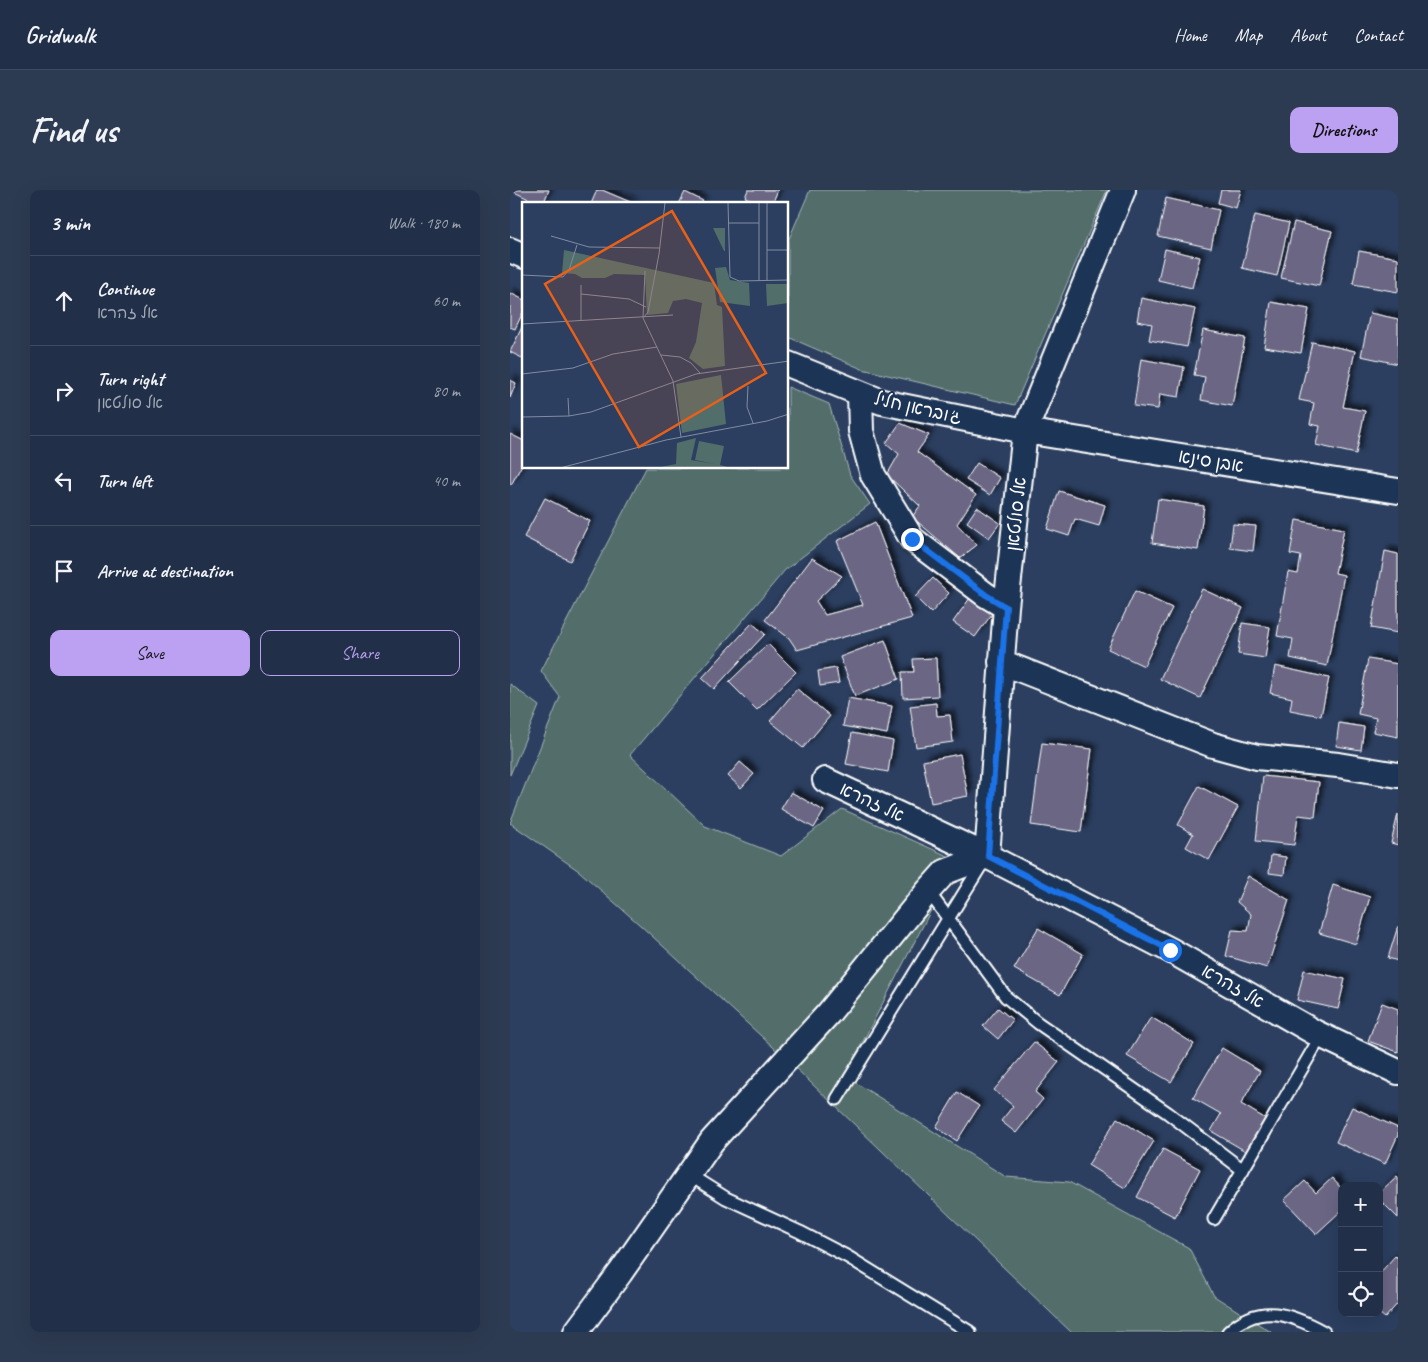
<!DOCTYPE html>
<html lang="en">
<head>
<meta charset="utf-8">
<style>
	body { margin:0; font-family:Caveat,"Playpen Sans Hebrew",sans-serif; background:#2d3b52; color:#f1f3f6 }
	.controls { position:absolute; right:15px; bottom:15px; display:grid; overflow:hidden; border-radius:10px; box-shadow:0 5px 20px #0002 }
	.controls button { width:45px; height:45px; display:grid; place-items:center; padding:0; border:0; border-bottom:1px solid #3e4a60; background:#212f48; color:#f1f3f6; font:25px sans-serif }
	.stop { position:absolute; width:15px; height:15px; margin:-11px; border:4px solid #1a73e8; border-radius:50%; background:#fff }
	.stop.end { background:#1a73e8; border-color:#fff; box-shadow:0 1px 5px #0008 }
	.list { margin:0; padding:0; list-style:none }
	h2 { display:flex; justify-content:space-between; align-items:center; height:65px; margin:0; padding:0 20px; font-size:21px }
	h2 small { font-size:16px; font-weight:400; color:#a2a9b4 }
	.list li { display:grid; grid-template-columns:32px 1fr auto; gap:15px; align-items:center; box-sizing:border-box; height:90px; padding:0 20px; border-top:1px solid #3e4a60 }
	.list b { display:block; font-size:19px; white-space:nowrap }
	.list p { margin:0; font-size:16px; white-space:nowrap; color:#a2a9b4 }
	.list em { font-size:16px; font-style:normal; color:#a2a9b4 }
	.actions { display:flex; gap:10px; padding:15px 20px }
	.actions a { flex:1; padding:11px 0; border:1px solid #bca0f2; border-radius:10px; text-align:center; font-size:18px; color:#bca0f2 }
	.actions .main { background:#bca0f2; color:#111 }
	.icon { flex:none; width:28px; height:28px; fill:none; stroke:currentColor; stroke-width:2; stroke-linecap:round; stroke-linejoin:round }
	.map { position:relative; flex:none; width:888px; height:1142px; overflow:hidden; border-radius:10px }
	header { display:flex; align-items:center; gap:30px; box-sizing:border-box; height:70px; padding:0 25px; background:#212f48; border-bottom:1px solid #3e4a60 }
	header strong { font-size:24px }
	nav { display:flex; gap:28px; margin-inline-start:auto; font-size:18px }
	.intro { display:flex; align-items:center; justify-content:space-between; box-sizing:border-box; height:120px; padding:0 30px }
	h1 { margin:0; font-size:35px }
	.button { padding:12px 22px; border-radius:10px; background:#bca0f2; color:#111; font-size:18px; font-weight:700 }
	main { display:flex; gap:30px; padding:0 30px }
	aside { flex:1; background:#212f48; border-radius:10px; box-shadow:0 5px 20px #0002 }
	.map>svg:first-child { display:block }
	.green { fill:#526e6b; stroke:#a8b6b5 }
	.building { fill:#6a6684; stroke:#fff; filter:url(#shadow) }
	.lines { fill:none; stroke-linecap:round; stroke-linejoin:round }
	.lane-casing { stroke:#fff; stroke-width:15 }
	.street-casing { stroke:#fff; stroke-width:28 }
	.lane { stroke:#1d3557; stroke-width:11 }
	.street { stroke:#1d3557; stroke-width:24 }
	.route { stroke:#1a73e8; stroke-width:6 }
	.labels { text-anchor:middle; stroke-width:4; stroke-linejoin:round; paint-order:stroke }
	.street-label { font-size:18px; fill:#fff; stroke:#1d3557 }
	.inset-road { fill:none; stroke:#808ca0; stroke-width:1 }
	.view { fill:#e96118; fill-opacity:0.15; stroke:#e96118; stroke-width:2.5 }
	.inset-edge { fill:none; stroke:#fff; stroke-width:2.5 }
</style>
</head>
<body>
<header>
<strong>Gridwalk</strong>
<nav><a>Home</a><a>Map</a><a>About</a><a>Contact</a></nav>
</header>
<div class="intro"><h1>Find us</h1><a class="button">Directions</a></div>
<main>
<aside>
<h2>3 min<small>Walk · 180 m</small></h2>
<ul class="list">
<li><svg class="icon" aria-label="ahead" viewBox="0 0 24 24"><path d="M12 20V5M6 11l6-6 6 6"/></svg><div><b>Continue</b><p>אל זהרא</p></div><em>60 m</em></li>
<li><svg class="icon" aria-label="right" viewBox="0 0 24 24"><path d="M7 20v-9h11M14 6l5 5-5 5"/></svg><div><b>Turn right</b><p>אל סולטאן</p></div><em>80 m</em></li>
<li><svg class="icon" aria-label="left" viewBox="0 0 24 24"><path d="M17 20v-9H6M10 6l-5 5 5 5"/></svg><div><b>Turn left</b></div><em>40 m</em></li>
<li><svg class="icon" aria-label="arrive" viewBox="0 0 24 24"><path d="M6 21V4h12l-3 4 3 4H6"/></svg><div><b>Arrive at destination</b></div></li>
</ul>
<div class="actions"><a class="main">Save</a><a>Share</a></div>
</aside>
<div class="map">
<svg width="888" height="1142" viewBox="0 0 888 1142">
	<defs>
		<filter id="shadow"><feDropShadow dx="4.5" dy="-4.5" stdDeviation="2.5" flood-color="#0009"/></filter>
	</defs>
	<rect width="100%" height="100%" fill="#2c3f60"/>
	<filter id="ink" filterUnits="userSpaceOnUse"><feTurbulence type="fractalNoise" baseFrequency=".02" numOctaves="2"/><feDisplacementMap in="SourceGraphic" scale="10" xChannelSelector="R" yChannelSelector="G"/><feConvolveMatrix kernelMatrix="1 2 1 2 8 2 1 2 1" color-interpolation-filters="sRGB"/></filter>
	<g filter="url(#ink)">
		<path class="green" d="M300 0H597L505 215 352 179 278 147V51Z
			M278 197 319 214 340 285 360 314 275 380 120 565 195 636 271 666 332 619 447 670 335 886 496 987 559 992 679 1058 704 1106 761 1142H561L275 868 130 735 69 681 0 633 50 507 31 481 136 278H278Z
			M0 494 29 516 0 585Z"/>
		<path class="building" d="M0 0H39L33 14H29Z
			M87 0H92L125 14H81Z
			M238 0H268L262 14H252L235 7Z
			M711 0H731L726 18 708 13Z
			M175 2 193 11 191 14H169Z
			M656 8 709 20 701 58 648 46Z
			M745 25 779 33 767 86 732 78Z
			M784 32 822 41 809 96 771 88Z
			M655 59 690 67 682 98 648 90Z
			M849 61 888 68V102L843 94Z
			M0 103 14 110V120L5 139 0 137Z
			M631 108 685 119 677 157 639 150 642 134 627 131Z
			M761 112 799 119 791 163 754 157Z
			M860 123 888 129V174L851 166Z
			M14 133V169L0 162Z
			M693 140 735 148 722 216 691 210 695 187 684 185Z
			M802 152 845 161 833 217 855 221 846 264 806 255 810 236 800 234 804 213 789 210Z
			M631 169 674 177 669 207 650 204 648 219 624 216Z
			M0 190 6 193 0 208Z
			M390 233 419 245 407 262 466 305 447 334 467 355 450 368 402 327 410 316 377 285 389 264 376 253Z
			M0 244 14 251V271L1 295 0 294Z
			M467 273 490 288 480 305 456 290Z
			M549 301 595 315 589 336 565 329 559 346 537 339Z
			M35 308 80 331 60 371 14 347Z
			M648 309 694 316 688 360 642 353Z
			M467 317 490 333 479 348 457 332Z
			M786 330 834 339 825 383 834 385 817 476 780 468 783 449 767 446 778 382 788 384 791 366 780 364Z
			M365 332 402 428 287 460 279 448 255 430 302 368 332 386 306 411 315 425 353 415 327 351Z
			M723 334 746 336 743 361 720 358Z
			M875 361 888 364V443L861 438Z
			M423 388 439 403 421 423 405 407Z
			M692 399 733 418 690 508 650 489Z
			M625 401 662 418 634 476 598 459Z
			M460 408 482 424 465 447 443 432Z
			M242 433 255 444 204 499 192 488Z
			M732 433 760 437 755 468 728 464Z
			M375 450 389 489 345 506 330 467Z
			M258 454 286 482 247 520 219 492Z
			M426 468 428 506 393 508 392 482H404L403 469Z
			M858 469 888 474V547L863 542 866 528 848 524Z
			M765 476 819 488 811 526 780 520 782 508 760 503Z
			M326 478 329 493 310 496 308 481Z
			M287 499 320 526 293 558 260 531Z
			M338 508 382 516 377 544 333 536Z
			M426 513 427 526 440 525 443 552 406 557 400 516Z
			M829 533 854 537 851 560 826 556Z
			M342 543 383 551 378 582 336 574Z
			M532 553 582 559 571 642 521 635Z
			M450 564 458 606 421 613 413 571Z
			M230 572 244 584 231 598 218 586Z
			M753 586 809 592 805 627 788 625 784 655 746 651Z
			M689 596 728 617 699 670 676 657 683 644 668 635Z
			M281 602 314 621 304 638 271 619Z
			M888 624V655L881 653Z
			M761 665 776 667 774 685 759 683Z
			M738 686 779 710 757 778 716 766 722 740 738 741 741 724 727 712Z
			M823 695 860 707 846 754 809 743Z
			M888 736V771L878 768Z
			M528 738 573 764 550 805 504 779Z
			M794 780 835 789 828 819 787 810Z
			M872 813 888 819V862L858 851Z
			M488 818 503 830 488 849 473 836Z
			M641 827 684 854 661 892 617 866Z
			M524 852 549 872 525 902 533 909 506 943 491 931 503 916 484 900Z
			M712 858 750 881 731 914 756 929 737 962 701 941 711 924 683 908Z
			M447 902 469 916 447 951 426 937Z
			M842 917 888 938V945L875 974 826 952Z
			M607 928 644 951 615 998 578 975Z
			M653 959 690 979 665 1027 627 1007Z
			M887 986 888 987V1028L869 1009V1003Z
			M822 988 832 999V1020L806 1044 774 1010 795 991 806 1003Z
			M885 1066 888 1069V1113L875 1128 869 1123V1084Z"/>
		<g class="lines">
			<g class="lane-casing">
				<path id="lane" d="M418 701 496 807 528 833 658 923 733 980
					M327 909 475 669
					M178 984 216 1008 290 1042 338 1067 460 1142
					M704 1029 811 846
					M718 1142C750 1112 781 1124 814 1142"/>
			</g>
			<g class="street-casing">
				<path id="street" d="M0 60 14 66
					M278 174 372 212 515 241 888 301
					M350 203 351 241 363 285 402 349 476 405 496 417
					M491 472 703 555 747 567 828 575 888 585
					M315 590 477 666 660 760 804 842 888 882
					M66 1142 110 1083 202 951 318 824 418 701 435 682 477 666 496 417 515 241 613 0"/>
			</g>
			<use href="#lane" class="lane"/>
			<use href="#street" class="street"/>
		</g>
	</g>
	<g class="lines" filter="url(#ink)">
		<path class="route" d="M402 349 476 405 496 417 478 666 660 760"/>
	</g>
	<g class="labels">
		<g class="street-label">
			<text transform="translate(408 218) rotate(13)" y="6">ג'ובראן חליל</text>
			<text transform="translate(701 271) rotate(9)" y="6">אבן סינא</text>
			<text transform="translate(506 324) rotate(-84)" y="6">אל סולטאן</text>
			<text transform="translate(362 612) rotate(25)" y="6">אל זהרא</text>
			<text transform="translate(723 796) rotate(30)" y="6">אל זהרא</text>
		</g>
	</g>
	<g transform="translate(12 12)">
		<rect width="266" height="266" fill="#2c3f60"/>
		<path d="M191 26H203V49H202ZM42 48 192 81 195 103 200 105 203 164 181 167 167 156 174 140 180 101 164 97 151 99 146 111 125 113 123 73 92 72 83 76H60L53 72 40 71ZM204 65 208 78 227 81 228 104 198 100 193 66ZM244 82H266V101L245 104ZM199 173 204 222 160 231 154 182ZM174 236 169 258 193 262 173 258 177 239 202 244 198 263 209 266H134L154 262 155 241Z" fill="#526e6b"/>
		<path class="inset-road" d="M206 1 208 75 217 79 267 78M237 1V79M206 21H237M29 34 67 45 138 46M245 48H267M123 69 121 116 151 179 159 235M0 73 41 75 47 68 55 43M245 79V1M59 92 107 97 124 105M122 115 126 110 137 52 143 1M59 118V83M0 122 151 113M139 153 158 155 169 161 178 171M0 172 51 166 91 152 135 145M226 184 225 205 231 221M46 196 47 214M0 215 47 214 69 210 174 172 267 159M38 266 144 238 245 219 267 212"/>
		<path class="view" d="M150 9 244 171 117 245 23 82Z"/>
		<rect width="266" height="266" class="inset-edge"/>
	</g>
</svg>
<div class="controls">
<button>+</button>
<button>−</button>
<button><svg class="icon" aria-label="locate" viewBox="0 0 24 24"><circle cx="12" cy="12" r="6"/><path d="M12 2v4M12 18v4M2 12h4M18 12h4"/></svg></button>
</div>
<div class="stop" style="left:660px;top:760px"></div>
<div class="stop end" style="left:402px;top:349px"></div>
</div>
</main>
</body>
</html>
